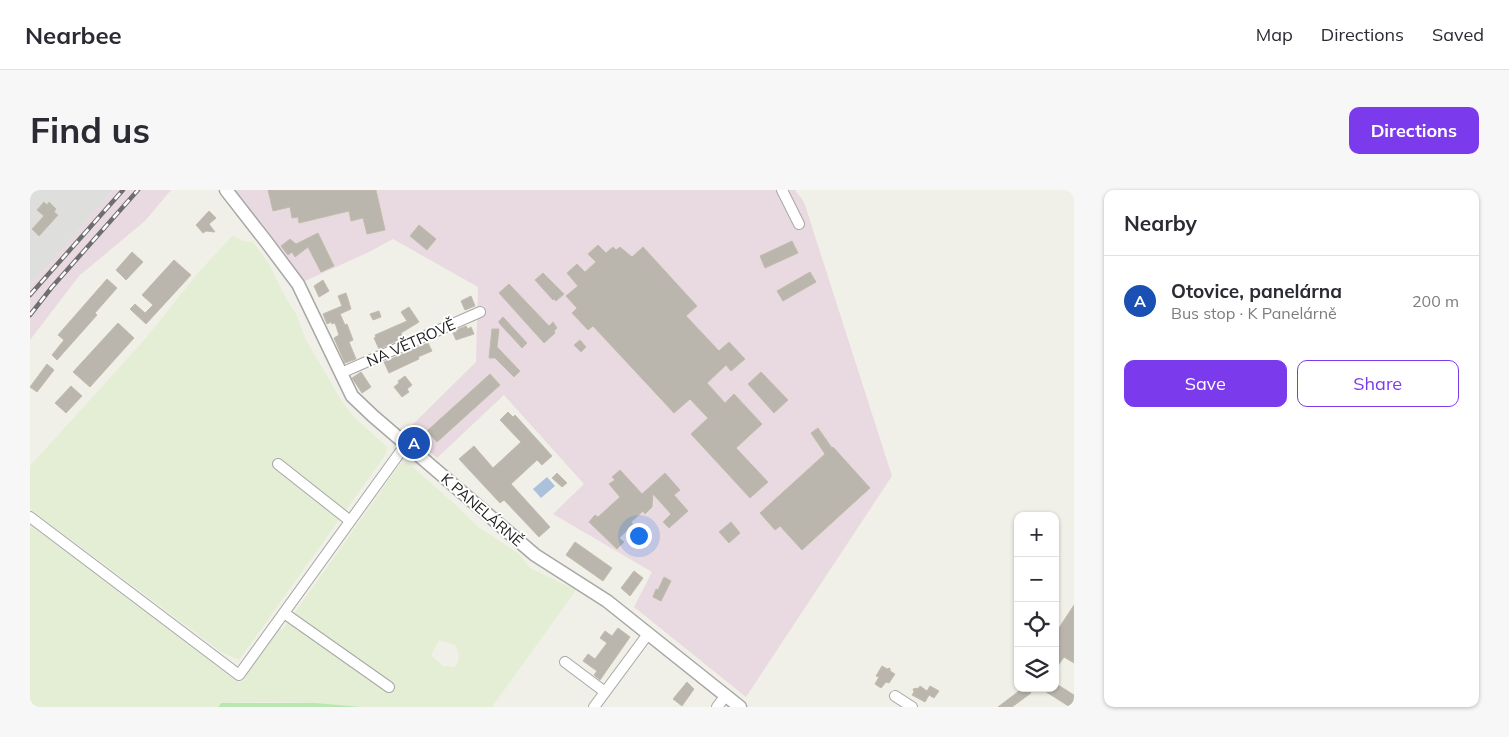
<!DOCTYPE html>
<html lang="en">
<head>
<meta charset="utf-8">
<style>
	body { margin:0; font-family:Mulish,sans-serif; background:#f7f7f7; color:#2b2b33 }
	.controls { position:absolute; right:15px; bottom:15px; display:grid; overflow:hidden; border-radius:10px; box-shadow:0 1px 4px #0004 }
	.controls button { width:45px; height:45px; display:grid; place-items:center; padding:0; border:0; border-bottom:1px solid #e1e1e2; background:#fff; color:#2b2b33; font:25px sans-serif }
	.you { position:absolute; left:608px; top:345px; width:18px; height:18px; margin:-12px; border:4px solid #fff; border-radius:50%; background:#1a73e8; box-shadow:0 0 0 8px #1a73e833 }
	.badge { display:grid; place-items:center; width:32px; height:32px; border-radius:50%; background:#7c3aed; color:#fff; font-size:16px; font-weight:700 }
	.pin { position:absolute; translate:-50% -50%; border:2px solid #fff; box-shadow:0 1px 5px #0006 }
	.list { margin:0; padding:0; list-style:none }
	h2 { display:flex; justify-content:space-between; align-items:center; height:65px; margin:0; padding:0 20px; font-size:21px }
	h2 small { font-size:16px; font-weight:400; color:#7c7c81 }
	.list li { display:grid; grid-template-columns:32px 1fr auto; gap:15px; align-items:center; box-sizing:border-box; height:90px; padding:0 20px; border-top:1px solid #e1e1e2 }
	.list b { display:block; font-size:19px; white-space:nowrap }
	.list p { margin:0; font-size:16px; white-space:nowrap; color:#7c7c81 }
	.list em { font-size:16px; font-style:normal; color:#7c7c81 }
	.actions { display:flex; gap:10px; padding:15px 20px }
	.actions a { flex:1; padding:11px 0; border:1px solid #7c3aed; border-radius:10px; text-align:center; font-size:18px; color:#7c3aed }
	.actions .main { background:#7c3aed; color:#fff }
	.icon { flex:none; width:28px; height:28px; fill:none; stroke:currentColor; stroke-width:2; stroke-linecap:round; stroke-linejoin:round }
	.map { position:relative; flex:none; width:1044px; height:517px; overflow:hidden; border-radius:10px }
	header { display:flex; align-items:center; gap:30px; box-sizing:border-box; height:70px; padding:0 25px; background:#fff; border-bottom:1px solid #e1e1e2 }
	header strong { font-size:24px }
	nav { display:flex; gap:28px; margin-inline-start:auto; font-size:18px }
	.intro { display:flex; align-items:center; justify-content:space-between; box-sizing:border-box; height:120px; padding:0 30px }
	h1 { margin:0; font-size:35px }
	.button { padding:12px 22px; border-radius:10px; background:#7c3aed; color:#fff; font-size:18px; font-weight:700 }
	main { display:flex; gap:30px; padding:0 30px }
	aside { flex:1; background:#fff; border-radius:10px; box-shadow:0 1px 4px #0004 }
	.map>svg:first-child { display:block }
	.residential { fill:#dededd }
	.industrial { fill:#e9dae1 }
	.farmland { fill:#e4eed4; fill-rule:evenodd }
	.grass { fill:#bae7b1 }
	.water { fill:#abc1db }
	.building { fill:#bab6ad; stroke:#c1bcab }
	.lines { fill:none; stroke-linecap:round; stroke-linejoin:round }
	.minor-casing { stroke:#a7a7a7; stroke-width:12 }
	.tertiary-casing { stroke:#a7a7a7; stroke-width:15 }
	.minor { stroke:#fff; stroke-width:10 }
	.tertiary { stroke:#fff; stroke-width:12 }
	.rail-casing { stroke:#6e6e6e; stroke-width:4.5 }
	.rail { stroke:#fff; stroke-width:2.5; stroke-dasharray:8; stroke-linecap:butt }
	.labels { text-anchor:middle; stroke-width:4; stroke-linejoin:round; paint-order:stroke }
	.street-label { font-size:15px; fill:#202020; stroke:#fff }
</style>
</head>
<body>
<header>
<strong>Nearbee</strong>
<nav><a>Map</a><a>Directions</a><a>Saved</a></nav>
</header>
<div class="intro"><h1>Find us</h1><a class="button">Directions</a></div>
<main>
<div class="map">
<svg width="1044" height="517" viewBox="0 0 1044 517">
	<rect width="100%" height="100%" fill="#f0f0e8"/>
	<path class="residential" d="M0 0H83L19 75 0 95Z"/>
	<path class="industrial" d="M83 0H141L115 31 49 86 0 150V95L19 75Z
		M203 0H765L774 12 862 286 716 507 604 417 622 382 523 324 554 294 474 205 407 268 376 241 446 172 448 97 363 49 339 62 275 91Z"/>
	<path class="farmland" d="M203 45 212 51 223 52 238 72 257 110 266 124 276 150 311 210 323 226 357 257 356 264 209 470 190 461 0 319V276L116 148 167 84Z
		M371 273H378L427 316 447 336 489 364 500 378 546 400 462 517H332L286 513 239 512 191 513 188 517H0V335L210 493 249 438 252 440 256 435ZM409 450 425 455 429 464 428 472 424 477 413 476 401 465Z"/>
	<path class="grass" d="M191 513H286L332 517H188Z"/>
	<path class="water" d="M517 287 525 296 511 308 503 299Z"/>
	<path class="building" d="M238 0H346L355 40 337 44 333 28 321 31 319 21 269 33 268 27 262 28 260 17 243 21Z
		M14 12 17 15 19 12 26 19 24 22 28 25 9 46 2 39 14 26 7 20Z
		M179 21 186 28 179 34 185 42 176 41 173 43 166 35Z
		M389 35 406 49 397 60 380 46Z
		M288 43 304 76 291 82 278 57 265 67 262 62 258 65 251 56 260 49 266 54Z
		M762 51 768 63 735 78 730 66Z
		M568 55 576 63 583 57 586 60 590 57 602 67 613 57 667 116 656 126 689 161 699 152 715 169 701 181 696 175 677 193 695 213 704 204 732 234 706 258 738 292 720 308 661 244 678 228 660 209 644 223 563 136 558 140 542 123 547 118 536 106 548 96 537 83 547 74 555 82 566 72 558 64Z
		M102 62 113 72 96 90 86 80Z
		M144 70 161 85 116 134 100 119 105 114 115 123 123 115 112 105Z
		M780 82 786 92 753 111 747 101Z
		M513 83 534 104 526 111 524 109 523 110 505 90Z
		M77 89 87 98 65 123 67 125 27 170 22 165 34 150 28 145Z
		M293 90 299 101 289 107 284 96Z
		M479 94 519 136 523 132 527 138 524 141 525 143 514 153 469 103Z
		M316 103 321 119 310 124 315 135 317 134 323 150 319 152 326 169 315 173 304 148 309 145 305 133 302 134 301 132 297 134 293 124 312 116 308 106Z
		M441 106 445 116 435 120 431 111Z
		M379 117 389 132 371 143 373 148 349 159 344 148 346 147 345 145 377 131 371 122Z
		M349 121 351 127 343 130 340 124Z
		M473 127 497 153 492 158 469 133V131Z
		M88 133 104 148 60 197 43 182Z
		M436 136 438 139 441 137 444 144 426 150 423 143 427 142 426 140Z
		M462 139H469L467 157 490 181 484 187 465 168H459Z
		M550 150 556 157 551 162 544 155Z
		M398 153 402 161 388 167 389 169 359 183 354 172Z
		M17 174 24 180 7 202 0 197Z
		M331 182 341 197 332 203 322 188Z
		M731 182 758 210 744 223 718 194Z
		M460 184 470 195 407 252 397 241Z
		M375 186 382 195 377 199 379 202 372 207 364 197 369 193 368 191Z
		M41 196 52 206 36 223 25 213Z
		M478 222 483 227 485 225 522 266 512 275 507 270 481 294 520 337 509 347 474 310 470 313 429 269 444 256 463 278 491 252 470 230Z
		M788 238 802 258 803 257 840 298 772 360 750 336 745 340 730 323 795 264 781 243Z
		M590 280 612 304 635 283 650 300 644 305 658 321 639 338 633 332 641 324 623 304 622 317 615 324 613 321 601 332 603 335 589 348 594 352 587 359 559 332 565 325 568 327 590 307 579 294 585 290 582 287Z
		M527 283 537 293 532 297 522 288Z
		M701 332 710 343 699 353 689 342Z
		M545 352 582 378 573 391 536 365Z
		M604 381 613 388 600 406 591 398Z
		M634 387 641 391 631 411 623 407 626 399 628 400Z
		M1044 415V473L1034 467 1025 480V444Z
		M588 438 600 447 570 490 564 485 567 481 553 471 558 464 565 469 577 453 570 448 575 441 582 446Z
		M852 476 857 479 860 478V481L865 484 859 493 856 492 851 498 845 494 849 487 846 486Z
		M657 492 664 499 652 516 643 509Z
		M1025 493 1044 505V510L1040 517 1010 498H1025Z
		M890 496 897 501 900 496 909 501 904 508 899 505 895 512 882 505 884 502 883 499 889 498Z
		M993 498H997L1001 503 982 517H968Z"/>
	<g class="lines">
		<g class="minor-casing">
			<path id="minor" d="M752 0 769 34
				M311 183 450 122
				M248 274 319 330
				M0 327 209 485 376 254
				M254 423 359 497
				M535 472 575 502
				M865 506 882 517
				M564 517 618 444
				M687 517 696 505"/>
		</g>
		<g class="tertiary-casing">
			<path id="tertiary" d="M196 0 235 50 268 94 322 206 343 226 505 365 577 411 710 517"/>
		</g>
		<use href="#minor" class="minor"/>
		<use href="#tertiary" class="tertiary"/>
		<g class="rail-casing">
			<path id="rail" d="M0 105 93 0
				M0 125 22 97 108 0"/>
		</g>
		<use href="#rail" class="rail"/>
	</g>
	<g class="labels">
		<g class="street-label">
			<text transform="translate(381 153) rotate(-24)" y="5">NA VĚTROVĚ</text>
			<text transform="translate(452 320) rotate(41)" y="5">K PANELÁRNĚ</text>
		</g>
	</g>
</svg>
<div class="controls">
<button>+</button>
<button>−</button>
<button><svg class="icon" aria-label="locate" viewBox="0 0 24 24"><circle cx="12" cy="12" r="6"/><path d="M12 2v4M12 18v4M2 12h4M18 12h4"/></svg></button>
<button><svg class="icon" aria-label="layers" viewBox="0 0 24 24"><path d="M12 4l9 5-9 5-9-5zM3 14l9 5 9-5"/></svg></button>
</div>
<div class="you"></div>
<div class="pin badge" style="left:384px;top:253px;background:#1a4fb4">A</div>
</div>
<aside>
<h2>Nearby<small></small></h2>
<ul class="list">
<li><span class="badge" style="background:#1a4fb4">A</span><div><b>Otovice, panelárna</b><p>Bus stop · K Panelárně</p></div><em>200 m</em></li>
</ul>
<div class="actions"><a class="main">Save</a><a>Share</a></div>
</aside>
</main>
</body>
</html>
